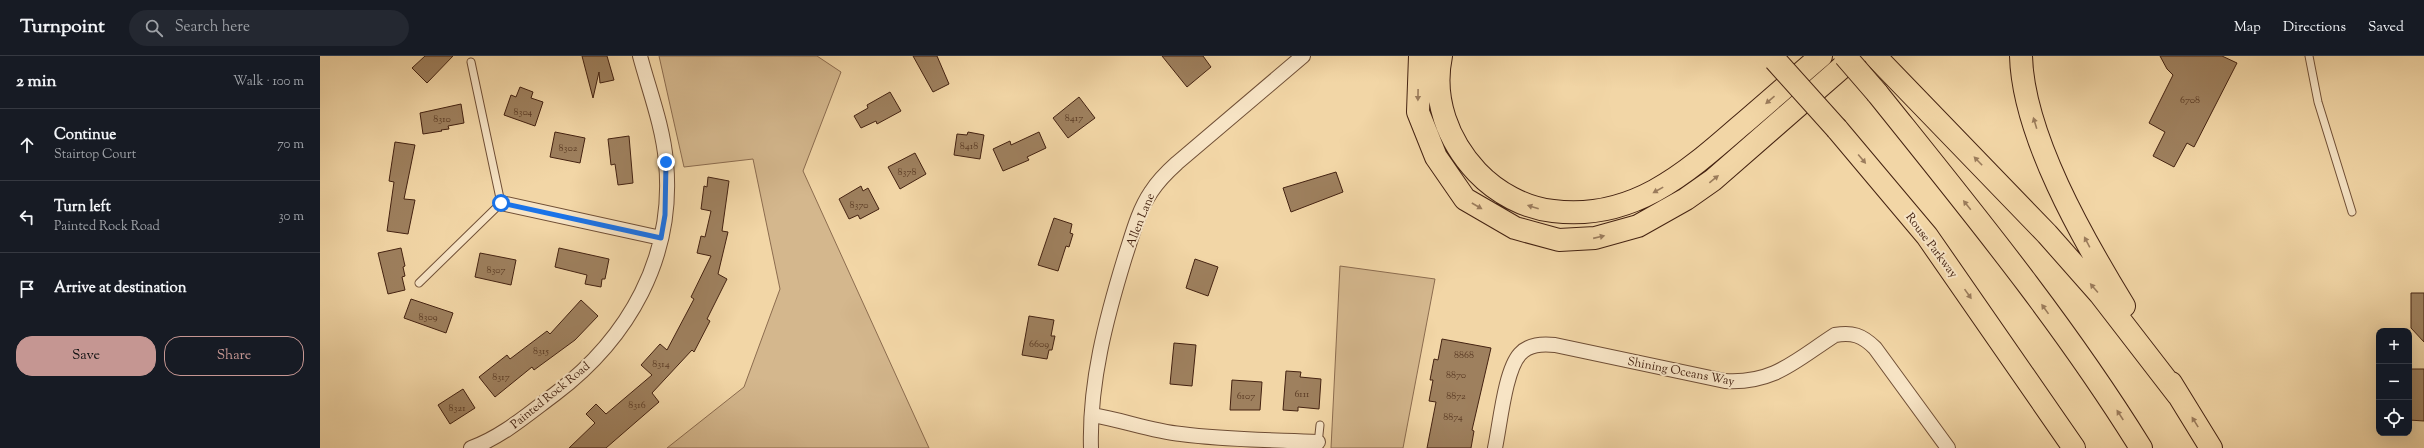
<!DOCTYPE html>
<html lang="en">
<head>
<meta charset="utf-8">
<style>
	body { margin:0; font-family:"Sorts Mill Goudy",serif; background:#242831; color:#f1f3f6 }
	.controls { position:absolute; right:12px; bottom:12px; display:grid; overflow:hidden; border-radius:8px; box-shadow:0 4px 16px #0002 }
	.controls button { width:36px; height:36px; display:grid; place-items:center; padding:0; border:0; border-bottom:1px solid #363941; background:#171b24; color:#f1f3f6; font:20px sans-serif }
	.stop { position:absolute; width:12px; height:12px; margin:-9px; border:3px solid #1a73e8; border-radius:50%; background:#fff }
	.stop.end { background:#1a73e8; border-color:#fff; box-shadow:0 1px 4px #0008 }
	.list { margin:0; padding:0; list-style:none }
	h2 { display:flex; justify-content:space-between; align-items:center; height:52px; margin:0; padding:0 16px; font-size:17px }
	h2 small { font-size:13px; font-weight:400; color:#9ea1a6 }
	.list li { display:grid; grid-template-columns:26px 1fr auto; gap:12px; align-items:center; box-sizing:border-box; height:72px; padding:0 16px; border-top:1px solid #363941 }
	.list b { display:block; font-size:15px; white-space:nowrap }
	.list p { margin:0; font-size:13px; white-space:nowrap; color:#9ea1a6 }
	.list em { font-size:13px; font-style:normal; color:#9ea1a6 }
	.actions { display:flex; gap:8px; padding:12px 16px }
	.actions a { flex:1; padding:9px 0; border:1px solid #c59692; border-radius:16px; text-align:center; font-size:14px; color:#c59692 }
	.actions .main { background:#c59692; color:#111 }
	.icon { flex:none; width:22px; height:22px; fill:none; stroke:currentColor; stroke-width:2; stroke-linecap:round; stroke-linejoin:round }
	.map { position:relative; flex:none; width:2104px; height:392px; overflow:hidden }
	header { display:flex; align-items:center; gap:24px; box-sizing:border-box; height:56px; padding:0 20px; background:#171b24; border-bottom:1px solid #363941 }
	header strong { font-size:19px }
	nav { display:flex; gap:22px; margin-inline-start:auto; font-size:14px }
	.search { width:280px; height:36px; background:#242831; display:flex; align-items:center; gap:10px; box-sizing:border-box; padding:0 14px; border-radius:22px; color:#9ea1a6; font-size:15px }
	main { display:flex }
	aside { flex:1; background:#171b24 }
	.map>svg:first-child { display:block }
	.green { fill:#d4b78d; stroke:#8c6c4f }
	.building { fill:#9e805e; stroke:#421 }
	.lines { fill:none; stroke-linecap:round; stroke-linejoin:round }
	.service-casing { stroke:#704f36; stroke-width:9 }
	.minor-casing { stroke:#704f36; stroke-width:16 }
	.primary-casing { stroke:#421; stroke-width:24 }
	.service { stroke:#f7e4c5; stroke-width:7 }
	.minor { stroke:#f7e4c5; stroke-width:14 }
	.primary { stroke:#f2d6a6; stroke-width:22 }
	.primary-bridge-casing { stroke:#421; stroke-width:24; stroke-linecap:butt }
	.primary-bridge { stroke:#f2d6a6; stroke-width:22 }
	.oneway { fill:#9b7c5c }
	.route { stroke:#1a73e8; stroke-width:5 }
	.labels { text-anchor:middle; stroke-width:4; stroke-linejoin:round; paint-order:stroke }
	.number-label { font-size:10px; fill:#5a3a24 }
	.street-label { font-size:12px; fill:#421; stroke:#f7e4c5 }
</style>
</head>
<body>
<header>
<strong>Turnpoint</strong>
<div class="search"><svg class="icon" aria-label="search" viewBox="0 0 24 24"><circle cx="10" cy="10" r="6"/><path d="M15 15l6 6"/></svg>Search here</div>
<nav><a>Map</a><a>Directions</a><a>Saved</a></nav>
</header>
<main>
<aside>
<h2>2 min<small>Walk · 100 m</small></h2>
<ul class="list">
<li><svg class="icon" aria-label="ahead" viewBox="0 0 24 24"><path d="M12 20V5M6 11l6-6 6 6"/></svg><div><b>Continue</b><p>Stairtop Court</p></div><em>70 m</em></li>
<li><svg class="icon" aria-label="left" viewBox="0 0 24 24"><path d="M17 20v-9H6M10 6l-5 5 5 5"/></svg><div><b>Turn left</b><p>Painted Rock Road</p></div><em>30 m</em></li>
<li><svg class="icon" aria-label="arrive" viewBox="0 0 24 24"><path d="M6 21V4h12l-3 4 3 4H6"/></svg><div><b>Arrive at destination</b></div></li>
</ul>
<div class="actions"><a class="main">Save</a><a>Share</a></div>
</aside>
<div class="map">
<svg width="2104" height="392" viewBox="0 0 2104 392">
	<rect width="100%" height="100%" fill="#f2d6a6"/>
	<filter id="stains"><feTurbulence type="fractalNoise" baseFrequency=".005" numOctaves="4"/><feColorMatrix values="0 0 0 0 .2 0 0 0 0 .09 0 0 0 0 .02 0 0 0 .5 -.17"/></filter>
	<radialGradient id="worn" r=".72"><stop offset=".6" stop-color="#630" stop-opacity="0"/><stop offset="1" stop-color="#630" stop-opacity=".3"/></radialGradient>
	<path class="green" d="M339 0H497L521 16 483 115 609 392H347L424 331 460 233 433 103 364 111Z
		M1020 210 1115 223 1083 392H1011Z"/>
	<path class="building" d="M105 0H133L107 27 92 12Z
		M262 0H287L294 24 280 27 279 16 273 42Z
		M593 0H617L629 28 613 36Z
		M842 0H883L891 11 867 31Z
		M1840 0H1902L1917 7 1874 91 1867 87 1854 111 1833 100 1845 76 1829 67 1853 19 1847 13Z
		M200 31 213 36 211 42 223 46 215 70 184 59 191 39 196 41Z
		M570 36 581 55 557 68 556 65 541 72 534 60 548 52 547 49Z
		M759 41 775 62 748 82 733 62Z
		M141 48 144 67 128 70 129 73 121 74 122 75 103 78 100 57Z
		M235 76 265 82 260 107 230 101Z
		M648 76 664 79 660 103 634 99 637 78 647 79Z
		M719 76 726 92 707 101 709 104 683 115 673 93 690 85 691 89Z
		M309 80 313 127 298 129 295 108 291 109 288 83Z
		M75 86 95 89 84 143 95 144 88 178 67 175 74 126 69 125Z
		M595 97 606 118 580 133 568 111Z
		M1016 116 1023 136 971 156 963 132Z
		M388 121 409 125 402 175 408 176 398 218 407 223 387 263 390 265 374 296 372 294 332 337 339 346 286 392H249L275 367 266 358 276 348 286 358 332 319 321 309 340 288 347 294 374 243 371 241 391 200 377 197 381 180 385 181 391 155 381 153 384 130 387 131Z
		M541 130 543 135 548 132 559 153 540 163 538 159 529 163 519 143Z
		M734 162 752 168 750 177 753 178 749 191 746 190 738 215 718 209Z
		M81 192 85 210 83 211 85 220 82 221 85 234 68 238 58 197Z
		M239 192 289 203 285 223H282L281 231 265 228 267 219 235 211Z
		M160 197 196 204 191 229 155 221Z
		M875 203 898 211 888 240 866 232Z
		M2091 237H2104V286L2091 272Z
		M91 243 133 257 126 277 84 262Z
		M261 244 278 260 255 284 214 314 212 311 175 341 159 321 187 299 190 303 227 275 230 278Z
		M709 260 734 264 731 280H735L732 294H729L727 303 702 299Z
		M1122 283 1171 292 1152 374 1154 375 1151 392H1107L1116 346 1109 345 1113 324H1110L1114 303 1118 304Z
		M854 287 876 289 872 330 850 328Z
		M2089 313H2104V365L2089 364Z
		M966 315 981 316 980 321 1001 323 999 353 978 351V355L963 354Z
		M912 324 942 326 940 354H910Z
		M143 333 155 352 130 368 118 349Z"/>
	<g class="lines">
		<g class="service-casing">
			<path id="service" d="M1989 0 1998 46 2032 156
				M99 227 181 147 151 6
				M998 388 1000 369"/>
		</g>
		<g class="minor-casing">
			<path id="minor" d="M181 147 341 182
				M772 359C803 364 831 375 861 378 906 384 953 384 998 386
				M151 392C182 381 208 358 235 338 309 282 355 201 346 106 343 70 329 34 320 0
				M771 392C769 327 786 263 805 201 812 180 818 155 831 136 838 125 847 116 857 107L983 0
				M1175 392C1180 369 1185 314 1200 298 1209 288 1222 288 1235 289L1405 325C1454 328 1476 304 1515 279 1532 276 1542 279 1555 292L1628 392"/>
		</g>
		<g class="primary-casing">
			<path id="primary" d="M1100 0 1098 56 1116 101 1145 143 1195 172 1239 184 1275 182 1318 170 1366 143 1393 124 1535 0
				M1121 0C1112 43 1128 85 1157 116 1177 137 1205 152 1233 155 1311 165 1364 119 1419 71 1446 48 1473 24 1501 0
				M1555 0 1727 178 1780 238 1858 339
				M1701 0C1703 79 1763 183 1804 250
				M1557 37C1649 152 1743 266 1821 392
				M1517 73 1607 180 1754 392
				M1851 327 1891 392"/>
		</g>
		<use href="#service" class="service"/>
		<use href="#minor" class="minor"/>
		<use href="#primary" class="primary"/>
		<g class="primary-bridge-casing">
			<path id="primary-bridge" d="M1525 0 1557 37
				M1455 4 1517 73"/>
		</g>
		<use href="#primary-bridge" class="primary-bridge"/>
	</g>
	<defs><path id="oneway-solid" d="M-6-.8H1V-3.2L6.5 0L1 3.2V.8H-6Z"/></defs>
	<g class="oneway">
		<use href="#oneway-solid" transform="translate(1098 39) rotate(91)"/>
		<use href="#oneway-solid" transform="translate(1450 44) rotate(139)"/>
		<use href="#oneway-solid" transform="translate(1715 67) rotate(-107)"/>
		<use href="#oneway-solid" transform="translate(1542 103) rotate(50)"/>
		<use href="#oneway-solid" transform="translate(1658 105) rotate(-134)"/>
		<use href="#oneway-solid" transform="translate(1394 123) rotate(-39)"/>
		<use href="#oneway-solid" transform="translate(1338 134) rotate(151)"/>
		<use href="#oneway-solid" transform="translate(1647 149) rotate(-129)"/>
		<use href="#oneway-solid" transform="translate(1157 150) rotate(30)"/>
		<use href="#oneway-solid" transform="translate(1213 151) rotate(-162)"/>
		<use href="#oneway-solid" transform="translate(1279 181) rotate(-13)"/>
		<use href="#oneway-solid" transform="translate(1767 186) rotate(-118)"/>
		<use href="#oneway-solid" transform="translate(1774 232) rotate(-131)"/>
		<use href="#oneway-solid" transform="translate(1648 238) rotate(55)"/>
		<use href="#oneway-solid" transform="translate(1725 253) rotate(-126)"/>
		<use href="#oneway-solid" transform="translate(1800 359) rotate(-123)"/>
		<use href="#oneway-solid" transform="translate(1875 366) rotate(-122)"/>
	</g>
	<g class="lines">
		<path class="route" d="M181 147 341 182 345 159 346 106"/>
	</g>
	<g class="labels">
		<g class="number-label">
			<text x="1870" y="47">6708</text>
			<text x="203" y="59">8304</text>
			<text x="754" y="65">8417</text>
			<text x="122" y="66">8310</text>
			<text x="649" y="93">8418</text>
			<text x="248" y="95">8302</text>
			<text x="587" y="119">8378</text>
			<text x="539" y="152">8370</text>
			<text x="176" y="217">8307</text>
			<text x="108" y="264">8309</text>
			<text x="719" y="291">6609</text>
			<text x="221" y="298">8315</text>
			<text x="1144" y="302">8868</text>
			<text x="341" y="311">8314</text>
			<text x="1136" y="322">8870</text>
			<text x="181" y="324">8317</text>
			<text x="982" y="341">6111</text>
			<text x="926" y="343">6107</text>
			<text x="1136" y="343">8872</text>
			<text x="317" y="352">8316</text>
			<text x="137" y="355">8321</text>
			<text x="1133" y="364">8874</text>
		</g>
		<g class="street-label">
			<text transform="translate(820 164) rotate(-68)" y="4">Allen Lane</text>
			<text transform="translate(1612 189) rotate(53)" y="4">Rouse Parkway</text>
			<text transform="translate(1361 315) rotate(11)" y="4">Shining Oceans Way</text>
			<text transform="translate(230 339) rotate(-39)" y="4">Painted Rock Road</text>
		</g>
	</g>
	<rect width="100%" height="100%" filter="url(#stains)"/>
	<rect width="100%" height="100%" fill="url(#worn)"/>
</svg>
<div class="controls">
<button>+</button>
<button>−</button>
<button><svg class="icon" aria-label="locate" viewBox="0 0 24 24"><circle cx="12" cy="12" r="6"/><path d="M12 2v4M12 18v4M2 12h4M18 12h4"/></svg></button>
</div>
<div class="stop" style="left:181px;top:147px"></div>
<div class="stop end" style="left:346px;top:106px"></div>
</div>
</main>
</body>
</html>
